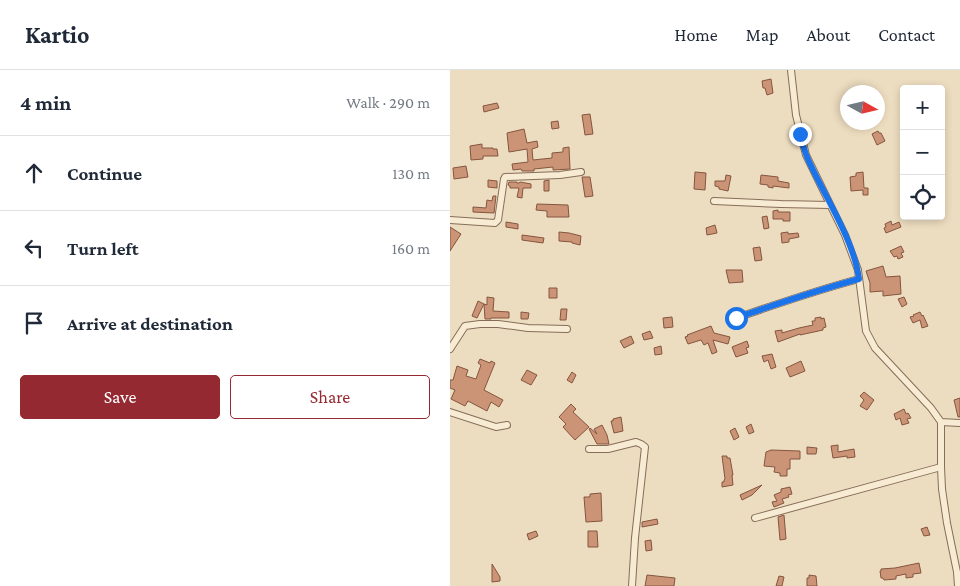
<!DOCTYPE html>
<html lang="en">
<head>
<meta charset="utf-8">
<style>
	body { margin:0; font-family:"Crimson Pro",serif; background:#f6f6f7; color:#1f2937 }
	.controls { position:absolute; right:15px; top:15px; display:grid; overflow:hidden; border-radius:5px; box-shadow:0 2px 8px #0003 }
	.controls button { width:45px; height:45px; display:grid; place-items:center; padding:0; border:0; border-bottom:1px solid #e0e1e3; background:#fff; color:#1f2937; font:25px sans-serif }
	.compass { position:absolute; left:390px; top:15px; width:45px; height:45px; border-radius:50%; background:#fff; box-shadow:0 2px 8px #0003; rotate:98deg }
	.stop { position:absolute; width:15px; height:15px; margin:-11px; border:4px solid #1a73e8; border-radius:50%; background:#fff }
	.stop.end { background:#1a73e8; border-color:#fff; box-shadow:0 1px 5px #0008 }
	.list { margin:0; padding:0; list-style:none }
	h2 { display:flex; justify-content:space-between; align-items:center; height:65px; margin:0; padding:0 20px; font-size:21px }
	h2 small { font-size:16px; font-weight:400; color:#747a83 }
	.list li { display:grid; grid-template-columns:32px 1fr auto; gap:15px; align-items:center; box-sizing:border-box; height:75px; padding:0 20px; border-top:1px solid #e0e1e3 }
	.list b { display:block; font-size:19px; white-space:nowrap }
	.list em { font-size:16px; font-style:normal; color:#747a83 }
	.actions { display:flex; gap:10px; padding:15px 20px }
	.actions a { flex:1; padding:11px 0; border:1px solid #952931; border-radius:5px; text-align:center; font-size:18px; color:#952931 }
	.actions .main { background:#952931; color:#fff }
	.icon { flex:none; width:28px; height:28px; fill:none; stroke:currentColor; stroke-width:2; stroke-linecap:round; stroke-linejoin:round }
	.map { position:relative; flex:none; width:510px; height:516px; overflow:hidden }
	header { display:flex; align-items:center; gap:30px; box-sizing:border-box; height:70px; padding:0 25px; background:#fff; border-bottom:1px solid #e0e1e3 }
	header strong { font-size:24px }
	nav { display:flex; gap:28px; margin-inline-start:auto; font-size:18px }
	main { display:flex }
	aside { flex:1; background:#fff }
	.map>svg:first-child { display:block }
	.building { fill:#cb9476; stroke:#85553e }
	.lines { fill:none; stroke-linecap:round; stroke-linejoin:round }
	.minor-casing { stroke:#866d58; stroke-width:8 }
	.minor { stroke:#f8ebd3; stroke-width:6 }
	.route { stroke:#1a73e8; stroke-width:6 }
</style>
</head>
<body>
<header>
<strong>Kartio</strong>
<nav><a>Home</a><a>Map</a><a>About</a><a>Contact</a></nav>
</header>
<main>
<aside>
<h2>4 min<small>Walk · 290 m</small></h2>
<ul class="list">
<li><svg class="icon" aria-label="ahead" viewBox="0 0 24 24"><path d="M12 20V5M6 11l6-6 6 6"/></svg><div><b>Continue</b></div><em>130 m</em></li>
<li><svg class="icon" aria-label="left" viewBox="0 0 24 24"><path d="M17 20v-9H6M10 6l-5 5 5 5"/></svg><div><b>Turn left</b></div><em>160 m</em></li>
<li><svg class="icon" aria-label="arrive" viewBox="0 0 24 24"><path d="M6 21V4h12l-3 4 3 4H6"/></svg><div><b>Arrive at destination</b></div></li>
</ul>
<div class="actions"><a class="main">Save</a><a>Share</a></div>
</aside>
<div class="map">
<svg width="510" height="516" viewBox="0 0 510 516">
	<rect width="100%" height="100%" fill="#edddc0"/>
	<path class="building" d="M321 9 323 23 317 25 315 18H313L312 11Z
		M47 33 49 38 34 42 33 36Z
		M140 44 143 64 135 65 132 45Z
		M108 51 109 58 102 59 101 52Z
		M74 59 77 73 87 71 88 77 82 79 83 90 102 88V83L113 82V78L119 77 120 99 103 100V97L84 99V101H72L71 99 63 100 62 94 78 92 77 79 59 82 57 63Z
		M428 61 429 63H431L435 71 427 75 422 64Z
		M32 74V78H43V79H47L48 86H33V89L21 90 20 76Z
		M16 96 18 107 4 109 3 98Z
		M245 102 256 103 255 120 244 119Z
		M413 102 414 118H418V125H413V120L401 121 400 107 406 106V103Z
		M276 105 281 106 278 121 269 119V117L265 116V111H275Z
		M311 105 328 107V111L339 113V118L323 116V118L318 117V115L310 114Z
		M132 107H140L143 126 135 127Z
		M38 110 47 111V118L38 117Z
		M99 110V121H94V111Z
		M59 112H67V113H69L70 112 81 114V118H73L72 128 67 127 69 118H60V116L58 115Z
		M43 126H46L44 143 23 142V137L36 138 37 130 42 131Z
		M87 134 118 135 119 147H97V141L86 140Z
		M328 140V142H340V151H333V149H323V141Z
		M317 146 319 158 314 159 312 147Z
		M441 151 442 155 449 152 451 157 436 163 434 158 436 157 435 154Z
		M56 152 68 154V159L56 157Z
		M265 155 267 163 257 165 256 158Z
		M0 157 11 164 0 181Z
		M109 162 119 163 131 166 130 175 122 173V172L109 171Z
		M338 162V164L348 163 349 167 339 169V172L332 173 331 163Z
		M72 165 94 168 93 173 72 170Z
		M451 176 454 182 451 183 453 187 448 189 447 186 444 187 440 181Z
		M310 177 312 190 305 191 303 178Z
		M433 196 436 207 450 206 451 224 433 226V221L420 222V213L416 201Z
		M276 200H292L293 212 279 213Z
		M99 218H107V228H99Z
		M37 227 44 228 43 241 59 242V248H41V249H35L34 234 37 235Z
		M454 227 457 234 452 237 448 229Z
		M28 231 34 234 27 248 22 246Z
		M111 239H117L116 250H110Z
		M71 242 79 243 78 249H71Z
		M470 242 472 246 473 245 478 256 472 258 470 250 463 253 460 247 464 246 463 245Z
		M222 247 223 257 214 258 213 248Z
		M371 247V249L374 248 376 257 373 258V260L350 265V264L328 272 325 261 332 260V263L349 258 363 255 362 251H365V248Z
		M261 256 264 263 280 267 278 274 263 270 267 282 262 284 258 273 254 275 251 270 238 274 235 267 238 266 237 265Z
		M200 261 203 268 194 270 192 264Z
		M181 266 184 273 174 278 170 271Z
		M297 271 299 277 296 278 298 283 286 287 282 277Z
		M211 276 212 284 205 285 204 278Z
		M322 284 326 297 321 299 318 290 314 292 312 286Z
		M30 289 40 293 41 291 45 293 34 320 53 330 49 337 41 332 37 341 18 331 15 336 1 329 5 320 0 318V310H3L7 296 18 300 16 306 26 309 31 295 28 293Z
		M351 291 355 301 340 307 336 298Z
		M77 300 87 305 81 315 71 310Z
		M122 302 126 305 122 313 117 310Z
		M414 322 424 330 417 340 410 336 414 330 410 326Z
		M510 328V347H508L504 330Z
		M121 334 126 339 123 342 139 357 125 370 113 357 116 354 109 347Z
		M454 339 456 344 458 343 461 348 457 349 459 353 452 355 450 348 446 350 444 344Z
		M171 347 173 361 164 363 161 351H163V349Z
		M301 354 304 362 299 364 296 357Z
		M152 355 157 365 159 374H147L139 359 140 358 147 364 144 359Z
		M285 358 289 367 284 370 280 361Z
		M388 375V382L404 379 405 387 397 388V386L383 388 381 376Z
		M357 377 367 378 366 384H357Z
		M321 380 350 381V389H340V399H337V406H330V403L324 402 325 397 314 396 316 382Z
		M272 386H277V388H280L283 405H282L283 415 272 417V412H274V410L275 409Z
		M312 415 302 425 292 430 290 425Z
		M340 417 342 424 338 425 339 427 332 429 334 433 324 437 322 432 327 431 324 425 331 422V419Z
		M151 423 152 451 136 452 134 427H140V424Z
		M334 445 336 469 330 470 328 447Z
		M207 449 208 454 192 457V452Z
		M477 457 480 465 474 466 471 459Z
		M86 461 88 466 79 470 77 464Z
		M138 461H147L148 477H138Z
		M201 470 202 480 196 481 195 471Z
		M469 493 471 503 463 504V507L456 508V504L446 506V509L434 510 433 508H431L430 501H431V499L445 498Z
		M42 494 50 507V511L42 512Z
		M197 505 225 508 224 516H195Z
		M359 505 366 506 367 516H357V508H359Z
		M329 506 334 507 332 516H326Z"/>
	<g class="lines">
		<g class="minor-casing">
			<path id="minor" d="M341 0 346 45 356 85 395 165 408 200 416 261 425 278 481 338 491 352V397L492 419 497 453 507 502 508 516
				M264 131 331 134 380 135
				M0 150 45 153 48 150 54 109 55 107 110 105 131 102
				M286 248C327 234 367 220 409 209
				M0 279 15 256 30 254H48L78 258 117 259
				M0 342 46 357 57 355
				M491 352 510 353
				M139 379H158L186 372 191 374 195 377 185 468 182 516
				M305 448 491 397"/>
		</g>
		<use href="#minor" class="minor"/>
	</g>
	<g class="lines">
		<path class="route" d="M286 248C327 234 367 220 409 209 404 169 373 124 357 87 354 79 352 71 350 64"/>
	</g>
</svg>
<div class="controls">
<button>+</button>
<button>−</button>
<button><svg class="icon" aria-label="locate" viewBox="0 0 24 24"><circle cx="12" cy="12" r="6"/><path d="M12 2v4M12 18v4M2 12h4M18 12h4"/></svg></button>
</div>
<svg class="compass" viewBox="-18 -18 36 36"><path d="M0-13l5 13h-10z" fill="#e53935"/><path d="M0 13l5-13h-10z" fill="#747a83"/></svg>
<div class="stop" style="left:286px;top:248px"></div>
<div class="stop end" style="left:350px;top:64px"></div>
</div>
</main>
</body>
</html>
